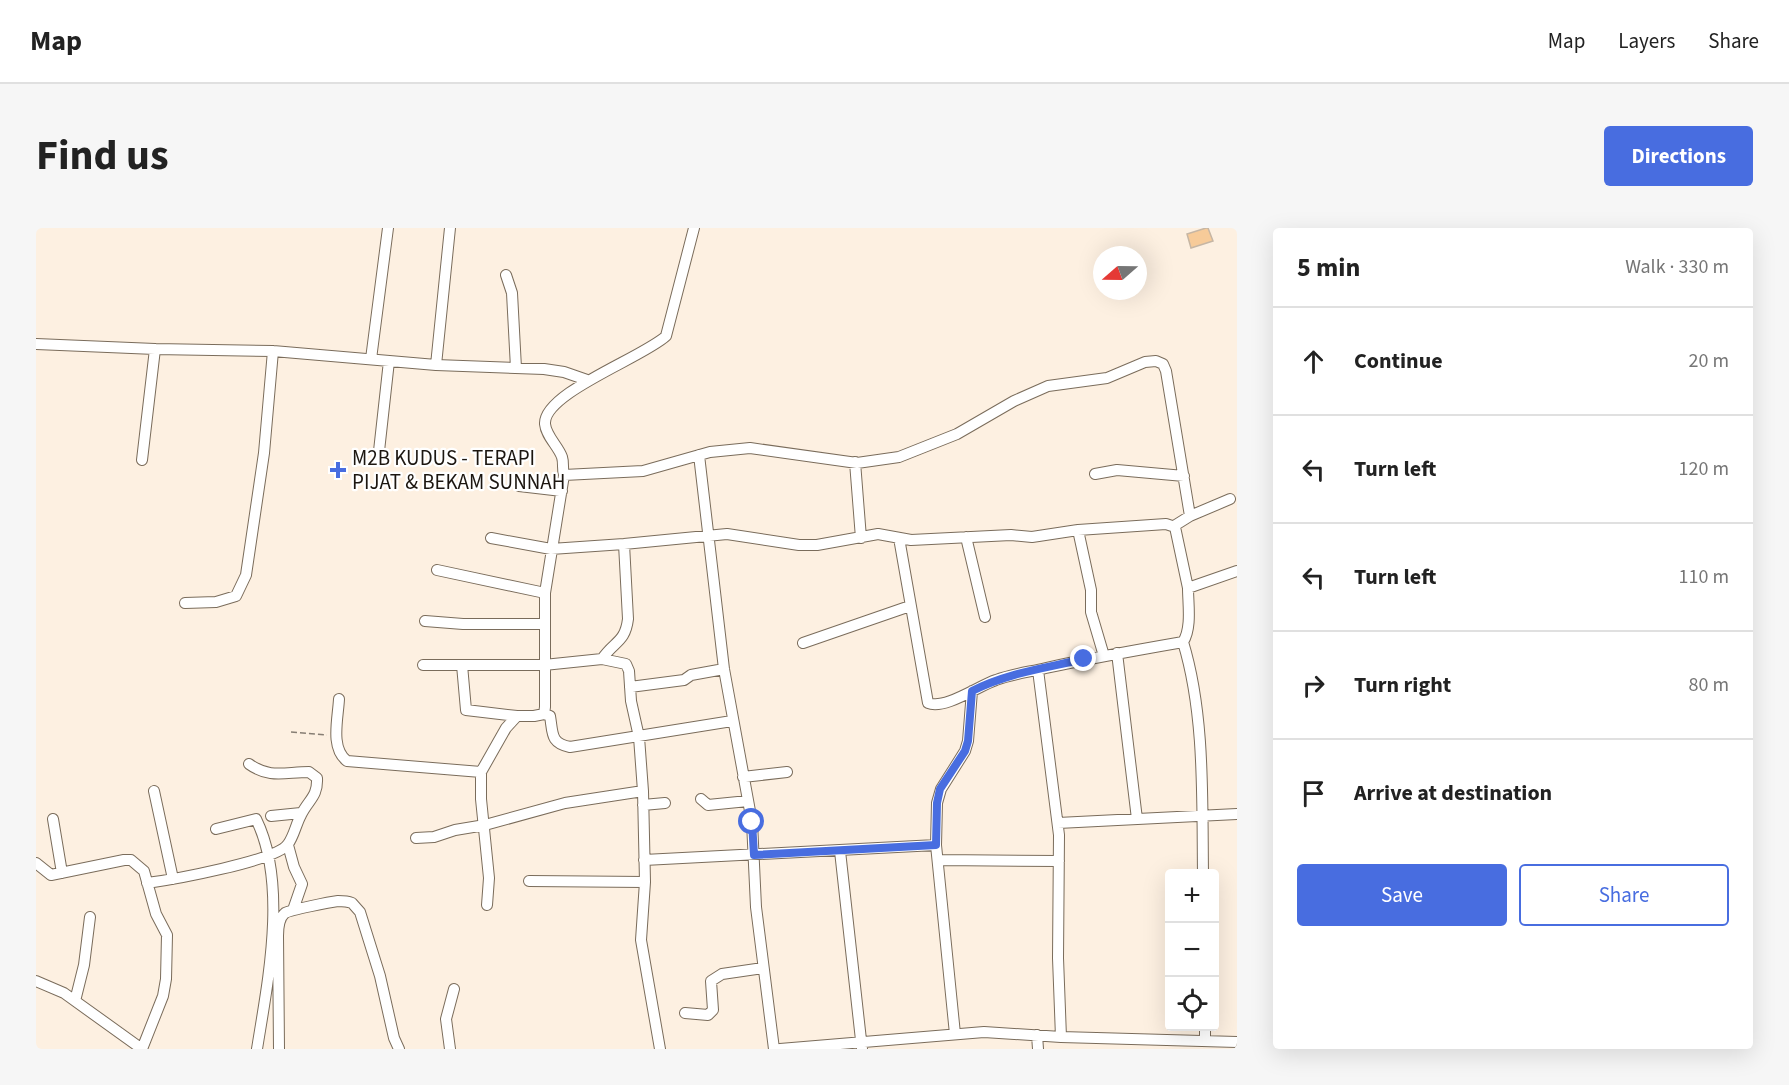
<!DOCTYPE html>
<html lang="en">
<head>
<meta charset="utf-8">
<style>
	body { margin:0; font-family:"Source Sans 3",sans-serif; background:#f6f6f6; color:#222 }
	.controls { position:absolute; right:18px; bottom:18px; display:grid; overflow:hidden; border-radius:6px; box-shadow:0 6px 24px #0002 }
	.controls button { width:54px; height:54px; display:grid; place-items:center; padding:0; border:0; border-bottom:2px solid #e0e0e0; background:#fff; color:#222; font:30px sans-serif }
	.compass { position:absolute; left:1057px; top:18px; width:54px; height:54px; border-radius:50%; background:#fff; box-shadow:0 6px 24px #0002; rotate:250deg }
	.stop { position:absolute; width:18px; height:18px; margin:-14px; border:4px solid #486de0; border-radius:50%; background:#fff }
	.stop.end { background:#486de0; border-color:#fff; box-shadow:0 2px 6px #0008 }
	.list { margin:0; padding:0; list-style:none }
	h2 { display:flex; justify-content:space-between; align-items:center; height:78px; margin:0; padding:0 24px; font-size:26px }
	h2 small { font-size:20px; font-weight:400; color:#767676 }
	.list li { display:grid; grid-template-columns:39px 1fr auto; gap:18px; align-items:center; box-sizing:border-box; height:108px; padding:0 24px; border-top:2px solid #e0e0e0 }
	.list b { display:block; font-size:22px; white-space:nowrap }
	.list em { font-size:20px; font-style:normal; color:#767676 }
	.actions { display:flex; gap:12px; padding:18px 24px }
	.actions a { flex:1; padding:14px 0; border:2px solid #486de0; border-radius:6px; text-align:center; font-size:21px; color:#486de0 }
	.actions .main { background:#486de0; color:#fff }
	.icon { flex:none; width:33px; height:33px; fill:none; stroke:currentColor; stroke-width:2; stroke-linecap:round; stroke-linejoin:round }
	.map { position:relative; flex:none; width:1201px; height:821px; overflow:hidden; border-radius:6px }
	header { display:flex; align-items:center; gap:36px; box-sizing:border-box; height:84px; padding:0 30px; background:#fff; border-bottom:2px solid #e0e0e0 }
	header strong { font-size:28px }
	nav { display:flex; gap:33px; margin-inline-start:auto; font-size:21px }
	.intro { display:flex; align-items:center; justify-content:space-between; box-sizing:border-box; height:144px; padding:0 36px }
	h1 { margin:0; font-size:42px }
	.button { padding:15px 27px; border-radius:6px; background:#486de0; color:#fff; font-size:21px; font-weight:700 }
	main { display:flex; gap:36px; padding:0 36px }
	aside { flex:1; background:#fff; border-radius:6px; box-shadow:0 6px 24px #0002 }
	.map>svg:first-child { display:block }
	.building { fill:#f7cb99; stroke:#c6b6a4; stroke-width:1.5 }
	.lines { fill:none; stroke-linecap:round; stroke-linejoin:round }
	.minor-casing { stroke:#7a6c5b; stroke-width:12 }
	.path { stroke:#877e74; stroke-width:1.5; stroke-dasharray:6 3; stroke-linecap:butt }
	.minor { stroke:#fff; stroke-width:10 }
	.route { stroke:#486de0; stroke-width:8 }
	.poi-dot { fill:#486de0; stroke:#fff; stroke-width:2 }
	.labels { text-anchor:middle; stroke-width:4.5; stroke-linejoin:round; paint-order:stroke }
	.poi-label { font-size:21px; fill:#1c1610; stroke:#fff; text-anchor:start }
</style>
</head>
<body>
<header>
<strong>Map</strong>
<nav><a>Map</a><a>Layers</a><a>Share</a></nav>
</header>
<div class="intro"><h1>Find us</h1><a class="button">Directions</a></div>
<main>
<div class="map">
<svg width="1201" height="821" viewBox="0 0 1201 821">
	<rect width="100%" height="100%" fill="#fdf0e1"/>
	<path class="building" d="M1170 0H1172L1177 13 1155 20 1151 6Z"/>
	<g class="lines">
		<g class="minor-casing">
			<path id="minor" d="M470 47 476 65 480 140
				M0 116 119 121 237 123 400 137 508 141 528 144 551 152
				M335 131 352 0
				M400 137 414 0
				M663 227 688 441 716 594 720 679 738 821
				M106 232 119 121
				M342 232 353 133
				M819 234 825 310
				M1059 246 1081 242 1148 248
				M528 247 607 243 674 224 714 220 821 235 863 229 921 206 978 173 1012 158 1071 150 1109 134 1120 133 1127 136 1130 143 1154 288
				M483 258 526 263
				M1138 298 1154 288 1194 271
				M1042 302 1055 362V384L1068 428
				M930 309 949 389
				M455 310 515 321 588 316 691 306 763 317H781L842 306 875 312 975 307 996 309 1042 302 1130 296 1139 299 1152 360
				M863 310 892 475C909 482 942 458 960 452 976 446 993 444 1010 440 1055 430 1101 422 1147 414 1156 400 1152 376 1152 360L1201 343
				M401 342 509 365
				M149 375 180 374 200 368 210 347 228 225 237 123
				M389 393 427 396H508
				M1147 414C1169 486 1166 570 1167 646
				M767 415 874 378
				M1081 425 1101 591
				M566 431C578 413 589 415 592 391L588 316
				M387 437H508L566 431 590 436 593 443 595 473 603 509 607 563 609 654 605 712 624 821
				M426 437 430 482 481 488
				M1002 442 1023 607 1022 730 1025 809
				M594 459 648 452 655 447 688 441
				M303 471C302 491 294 520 311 533L445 544
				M508 486 514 488C517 505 514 515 534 519L696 493
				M707 549 751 544
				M118 563 137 651
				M665 571 672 577 712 573
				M607 577 629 575
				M235 588 265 585
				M17 591 26 645
				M1022 595 1201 586
				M180 601 220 591C252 656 232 752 221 821
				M380 610 398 609 419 602 449 597 529 575 607 563
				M252 617 258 639 266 656 257 682
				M804 623 826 821
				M608 632 900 617
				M903 632 1023 633
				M0 635 15 647 88 632H95L108 643 120 686 131 707 130 751 127 768 106 821 28 765 0 753
				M493 653 609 654
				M111 655C134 652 241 633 252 616 258 608 260 596 265 587 272 572 282 569 281 550L273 544C249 544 234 551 213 536
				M451 677 453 650 445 571V544L470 500 481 488H498L508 486 509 479V365L528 247C526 241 528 235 526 229 522 218 510 208 509 196 507 165 608 129 630 108L658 0
				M39 773 48 737 54 689
				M649 785 672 787 677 782 675 753 686 746 727 740
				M1169 798V812
				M919 806 900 617 901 575 905 561 929 523 932 513 936 463
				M1001 807 1002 821
				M243 821 242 708C242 701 243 690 249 685 254 682 294 674 302 673 307 673 311 673 316 675L324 684 344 748 358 810 363 821
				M414 821 410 791 418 761
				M744 821 948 804 1025 809 1201 814"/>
		</g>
		<path class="path" d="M255 504 291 507"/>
		<use href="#minor" class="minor"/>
	</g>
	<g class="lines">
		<path class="route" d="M716 594 718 627 900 617 901 575 904 561 929 523 932 513 936 463C971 445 1010 440 1048 431"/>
	</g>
	<path class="poi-dot" d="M299 233h6v6h6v6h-6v6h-6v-6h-6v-6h6z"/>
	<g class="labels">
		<g class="poi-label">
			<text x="316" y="237">M2B KUDUS - TERAPI<tspan x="316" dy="24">PIJAT &amp; BEKAM SUNNAH</tspan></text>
		</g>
	</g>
</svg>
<div class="controls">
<button>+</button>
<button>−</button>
<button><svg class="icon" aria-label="locate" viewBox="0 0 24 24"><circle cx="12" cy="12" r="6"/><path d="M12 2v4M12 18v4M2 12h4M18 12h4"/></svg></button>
</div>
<svg class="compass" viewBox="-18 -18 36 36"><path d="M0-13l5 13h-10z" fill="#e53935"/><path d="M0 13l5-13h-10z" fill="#767676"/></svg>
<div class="stop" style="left:716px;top:594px"></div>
<div class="stop end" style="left:1048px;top:431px"></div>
</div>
<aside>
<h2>5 min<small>Walk · 330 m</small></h2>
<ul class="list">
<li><svg class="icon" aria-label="ahead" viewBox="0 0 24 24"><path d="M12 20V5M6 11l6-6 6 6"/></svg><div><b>Continue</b></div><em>20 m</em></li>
<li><svg class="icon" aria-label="left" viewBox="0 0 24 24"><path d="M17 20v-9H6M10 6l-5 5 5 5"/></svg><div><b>Turn left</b></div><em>120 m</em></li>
<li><svg class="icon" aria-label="left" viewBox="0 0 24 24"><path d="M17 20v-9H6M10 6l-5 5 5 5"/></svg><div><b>Turn left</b></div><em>110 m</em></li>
<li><svg class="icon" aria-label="right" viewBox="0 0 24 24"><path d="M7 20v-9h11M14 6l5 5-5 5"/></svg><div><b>Turn right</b></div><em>80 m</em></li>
<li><svg class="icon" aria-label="arrive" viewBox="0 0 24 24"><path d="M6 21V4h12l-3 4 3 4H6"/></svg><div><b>Arrive at destination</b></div></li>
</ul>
<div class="actions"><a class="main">Save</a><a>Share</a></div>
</aside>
</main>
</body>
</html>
